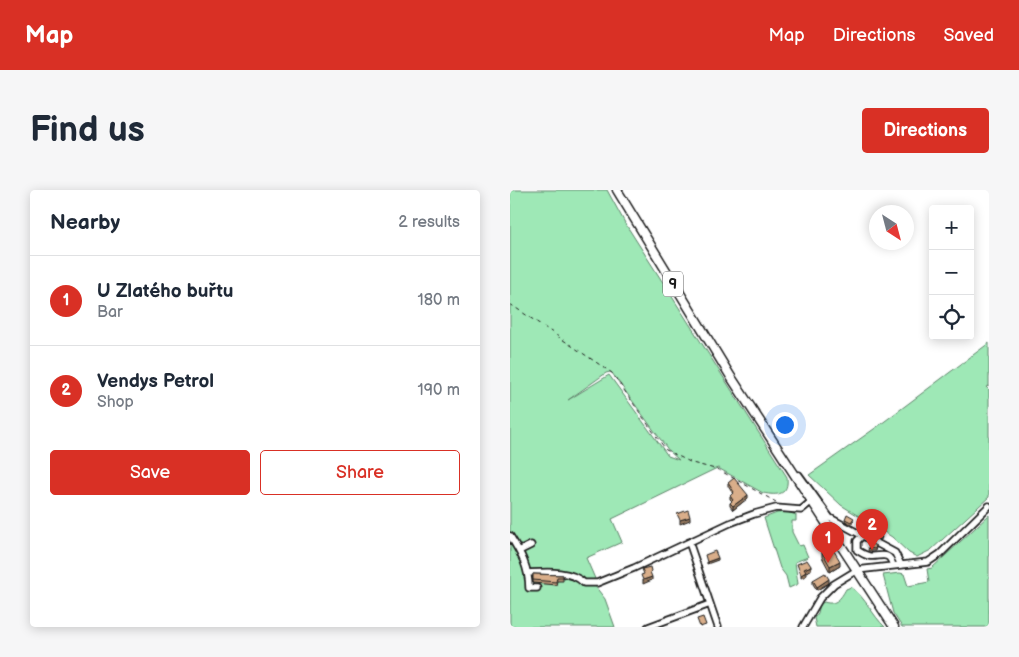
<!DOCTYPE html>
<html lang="en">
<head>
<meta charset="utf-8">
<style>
	body { margin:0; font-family:"Balsamiq Sans",sans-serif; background:#f6f6f7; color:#1f2937 }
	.controls { position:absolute; right:15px; top:15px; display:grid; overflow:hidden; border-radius:5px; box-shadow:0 2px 12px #0003 }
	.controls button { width:45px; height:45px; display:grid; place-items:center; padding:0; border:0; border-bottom:1px solid #e0e1e3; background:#fff; color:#1f2937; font:25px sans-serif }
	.compass { position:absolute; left:359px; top:15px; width:45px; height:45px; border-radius:50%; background:#fff; box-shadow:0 2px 12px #0003; rotate:144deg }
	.you { position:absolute; left:274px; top:234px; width:18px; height:18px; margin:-12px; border:4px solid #fff; border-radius:50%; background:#1a73e8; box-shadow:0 0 0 8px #1a73e833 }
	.badge { display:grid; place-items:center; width:32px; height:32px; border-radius:50%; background:#d93025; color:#fff; font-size:16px; font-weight:700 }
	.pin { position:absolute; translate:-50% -41px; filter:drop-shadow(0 1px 2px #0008) }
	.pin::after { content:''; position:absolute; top:26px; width:18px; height:15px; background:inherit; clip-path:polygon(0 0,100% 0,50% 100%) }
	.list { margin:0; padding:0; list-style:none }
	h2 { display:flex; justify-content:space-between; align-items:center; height:65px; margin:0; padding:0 20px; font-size:21px }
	h2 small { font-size:16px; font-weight:400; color:#747a83 }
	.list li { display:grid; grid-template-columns:32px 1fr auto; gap:15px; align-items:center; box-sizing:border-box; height:90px; padding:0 20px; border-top:1px solid #e0e1e3 }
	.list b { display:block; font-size:19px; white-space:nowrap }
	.list p { margin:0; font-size:16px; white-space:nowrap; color:#747a83 }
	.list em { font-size:16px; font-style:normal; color:#747a83 }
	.actions { display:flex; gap:10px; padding:15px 20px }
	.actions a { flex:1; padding:11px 0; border:1px solid #d93025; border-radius:5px; text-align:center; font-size:18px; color:#d93025 }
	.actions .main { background:#d93025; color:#fff }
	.icon { flex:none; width:28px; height:28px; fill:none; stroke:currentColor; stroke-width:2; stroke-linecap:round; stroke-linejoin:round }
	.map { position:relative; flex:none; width:479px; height:437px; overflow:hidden; border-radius:5px }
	header { display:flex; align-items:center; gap:30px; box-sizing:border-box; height:70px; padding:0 25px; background:#d93025; color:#fff }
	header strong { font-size:24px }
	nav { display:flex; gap:28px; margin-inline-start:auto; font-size:18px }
	.intro { display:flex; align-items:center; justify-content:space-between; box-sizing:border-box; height:120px; padding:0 30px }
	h1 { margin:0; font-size:35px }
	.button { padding:12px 22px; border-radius:5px; background:#d93025; color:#fff; font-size:18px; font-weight:700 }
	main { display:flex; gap:30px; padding:0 30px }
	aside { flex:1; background:#fff; border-radius:5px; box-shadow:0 2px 12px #0003 }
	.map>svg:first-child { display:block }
	.green { fill:#9ee8b6; stroke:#5d8269; fill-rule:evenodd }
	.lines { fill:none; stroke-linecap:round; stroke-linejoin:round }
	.minor-casing { stroke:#1c1c1c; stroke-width:9 }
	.major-casing { stroke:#1c1c1c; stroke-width:11 }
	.path { stroke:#1c1c1c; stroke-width:1; stroke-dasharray:4 4; stroke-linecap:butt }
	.minor { stroke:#fff; stroke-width:5.5 }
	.major { stroke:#fff; stroke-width:8 }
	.wall { fill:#bb9677; stroke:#1c1c1c }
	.shaded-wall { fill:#987a61; stroke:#1c1c1c }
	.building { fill:#d9ae8a; stroke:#1c1c1c }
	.labels { text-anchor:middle; stroke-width:4; stroke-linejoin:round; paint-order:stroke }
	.shield { fill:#fff; stroke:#606060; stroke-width:1 }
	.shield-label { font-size:15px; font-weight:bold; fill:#1c1c1c }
</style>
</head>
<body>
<header>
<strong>Map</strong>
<nav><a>Map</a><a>Directions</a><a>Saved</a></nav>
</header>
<div class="intro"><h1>Find us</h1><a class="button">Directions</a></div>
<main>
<aside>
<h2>Nearby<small>2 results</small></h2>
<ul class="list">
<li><span class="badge">1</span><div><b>U Zlatého buřtu</b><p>Bar</p></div><em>180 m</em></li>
<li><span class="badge">2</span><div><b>Vendys Petrol</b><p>Shop</p></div><em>190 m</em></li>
</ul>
<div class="actions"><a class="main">Save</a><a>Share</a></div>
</aside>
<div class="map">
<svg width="479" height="437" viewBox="0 0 479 437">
	<rect width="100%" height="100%" fill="#fff"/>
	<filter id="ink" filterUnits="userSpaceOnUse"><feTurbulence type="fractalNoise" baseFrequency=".02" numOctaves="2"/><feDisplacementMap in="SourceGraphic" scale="10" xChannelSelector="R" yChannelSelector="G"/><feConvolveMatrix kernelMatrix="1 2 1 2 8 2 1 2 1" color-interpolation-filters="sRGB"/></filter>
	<g filter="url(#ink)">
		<path class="green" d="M0 0H97L115 33 277 287C279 305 268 306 253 303L208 278 205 279 102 329 112 352 76 368 86 391 85 396 95 409 105 437H0ZM100 182 102 183 159 261 169 270 158 266 99 185 58 210 96 183Z
			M479 153V196L476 197 479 200V307L421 360 407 367 399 363 382 347 331 315 299 285 371 234Z
			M277 322 286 325V331H282V342L289 356 293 355 298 367 285 372 288 394 279 398 276 386 270 378 254 328 267 323Z
			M479 325V437H392L383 423 373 385 390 383 394 384 398 396 419 392 417 379 422 378Z
			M341 397C356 408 362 425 375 437H306L304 428 308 423 310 414 314 412C326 416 331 408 336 399Z"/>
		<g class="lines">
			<g class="minor-casing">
				<path id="minor" d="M289 285 320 328 385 363 391 375
					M0 346C11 363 19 378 19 398H27
					M352 346 347 351V360C350 362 355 365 359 366 370 368 379 359 383 376
					M179 352 208 437
					M9 361 21 355
					M19 383C37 382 61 380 74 393H87L124 378 220 333 244 324 266 318 291 320 303 310
					M138 437 200 414
					M293 437 310 408 324 394 347 380 418 372 430 364 479 316"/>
			</g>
			<g class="major-casing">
				<path id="major" d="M107 0 221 187 384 437"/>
			</g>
			<path class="path" d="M0 114 102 183 156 260 182 273 209 280 266 312"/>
			<use href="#minor" class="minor"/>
			<use href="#major" class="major"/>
		</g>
		<path class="wall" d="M218 293 238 308 223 320 220 316V313L222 311 220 309V306L223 304 218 296Z
			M335 329 344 330 341 334 335 331Z
			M363 344 372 347 371 350 363 346Z
			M358 352 366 358 365 361H358L359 355H358Z
			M312 362 330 376 320 382 312 367Z
			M23 384 53 385V391H47L46 395 23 393Z
			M303 390 319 393 307 400 303 394Z"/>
		<path class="shaded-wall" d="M238 305V308L223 320V316Z
			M180 327V330L170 334V330Z
			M208 368V370L197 374V372Z
			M330 371V376L320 382V376Z
			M301 376V380L294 383V379Z
			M296 382V386L291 388V385Z
			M142 387V390L133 394V390Z
			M319 389V393L307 400V397Z"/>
		<path class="building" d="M224 288 238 305 223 316 220 313 223 310 220 306 224 302 218 293Z
			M178 320 180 327 170 330 167 324Z
			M337 324 344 328 341 332 335 329Z
			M364 341 372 345 371 348 363 344Z
			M358 352 366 356 365 359 358 358 360 353Z
			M321 356 330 371 320 376 312 362Z
			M205 361 208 368 197 372 195 365Z
			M297 370 301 376 294 379 296 382 291 385 287 374Z
			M140 377 141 381 140 382 142 387 133 390 131 385 134 384 132 379Z
			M315 383 319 389 307 397 303 390Z
			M23 384 53 385V387H47L46 392 23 390Z
			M193 427 196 435 190 437 187 429Z"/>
	</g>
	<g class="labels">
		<rect class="shield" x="153" y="81.5" width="20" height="25" rx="4"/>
		<g class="shield-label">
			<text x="163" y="99">9</text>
		</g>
	</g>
</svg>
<div class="controls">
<button>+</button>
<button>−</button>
<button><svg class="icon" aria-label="locate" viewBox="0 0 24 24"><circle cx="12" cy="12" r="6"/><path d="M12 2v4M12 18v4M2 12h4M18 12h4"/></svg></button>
</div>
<svg class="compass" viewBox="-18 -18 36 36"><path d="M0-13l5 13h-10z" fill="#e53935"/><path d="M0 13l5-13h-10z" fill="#747a83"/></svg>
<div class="you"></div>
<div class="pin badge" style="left:318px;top:373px">1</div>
<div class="pin badge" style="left:362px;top:360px">2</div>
</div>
</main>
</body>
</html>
